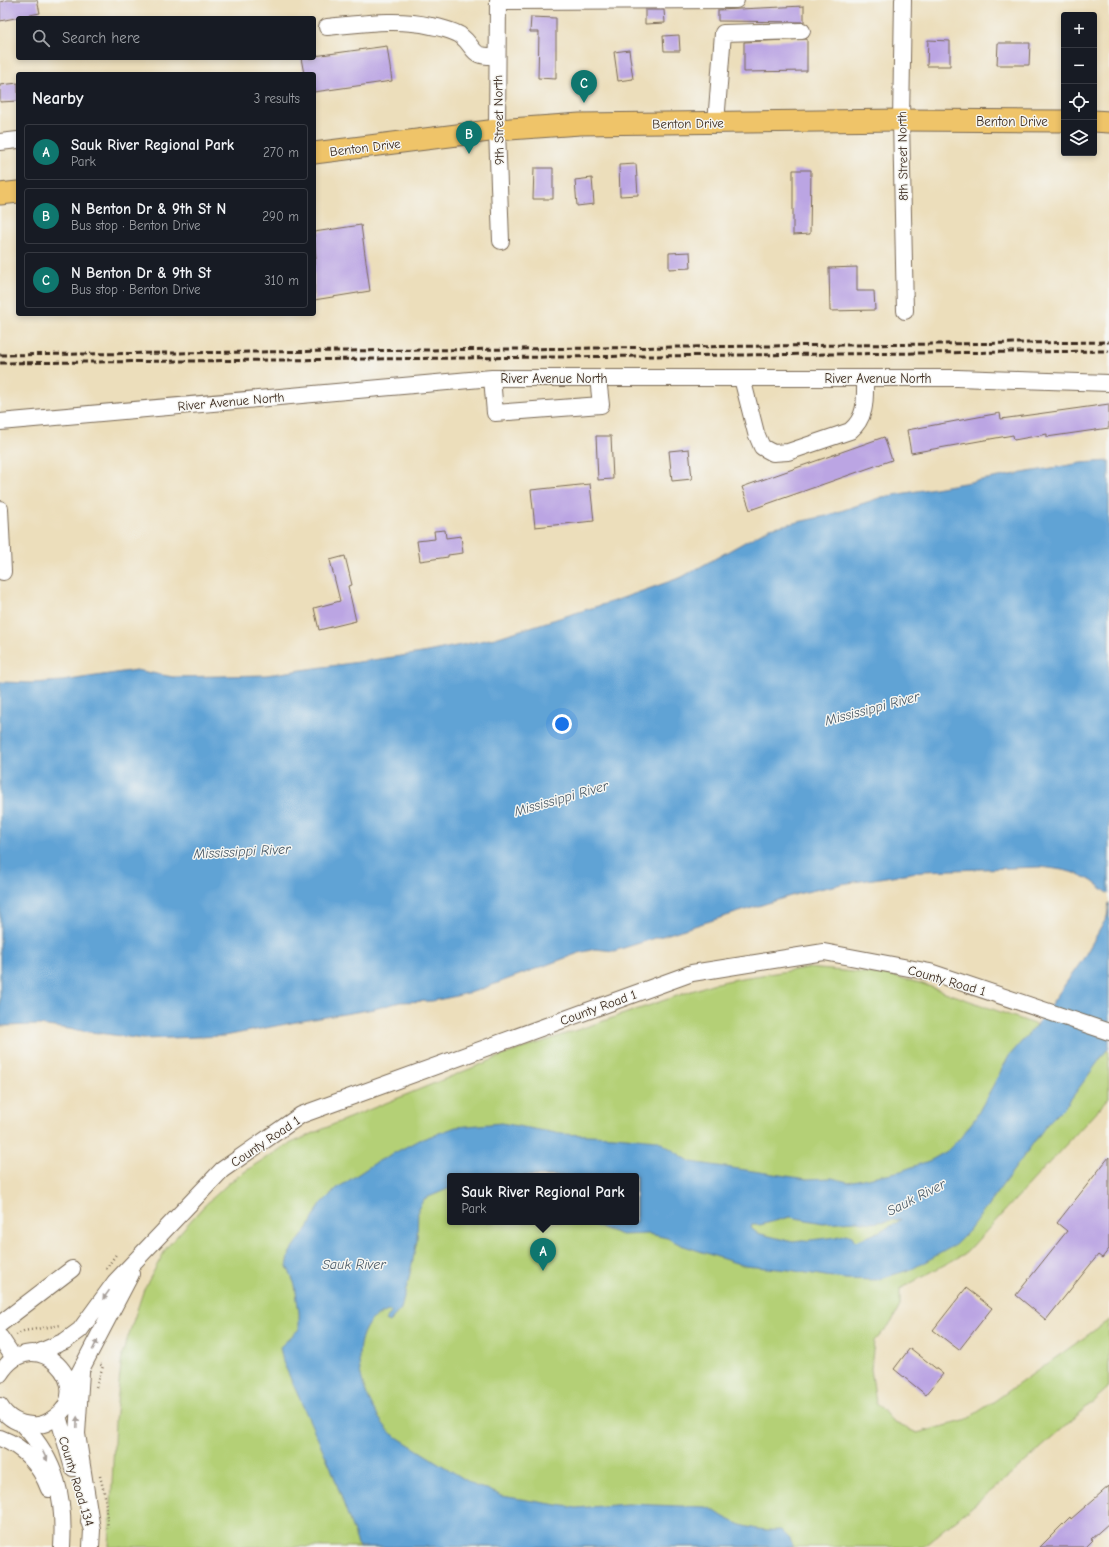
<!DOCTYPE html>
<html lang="en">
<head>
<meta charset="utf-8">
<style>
	body { margin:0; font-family:"Comic Neue",sans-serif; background:#20242c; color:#f1f3f6 }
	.controls { position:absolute; right:12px; top:12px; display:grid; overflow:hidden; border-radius:4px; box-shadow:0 2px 6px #0003 }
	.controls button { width:36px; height:36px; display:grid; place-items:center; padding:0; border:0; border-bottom:1px solid #363941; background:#171b24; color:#f1f3f6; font:20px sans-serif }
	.you { position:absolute; left:562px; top:724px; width:14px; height:14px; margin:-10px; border:3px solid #fff; border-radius:50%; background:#1a73e8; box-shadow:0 0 0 6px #1a73e833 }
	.badge { display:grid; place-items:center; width:26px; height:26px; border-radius:50%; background:#0f766e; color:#fff; font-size:13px; font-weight:700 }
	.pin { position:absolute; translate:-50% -33px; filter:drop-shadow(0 1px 2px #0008) }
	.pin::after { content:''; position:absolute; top:21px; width:14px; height:12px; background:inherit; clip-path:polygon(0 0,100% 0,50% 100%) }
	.popup { position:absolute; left:447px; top:1173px; width:192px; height:52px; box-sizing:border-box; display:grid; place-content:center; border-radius:4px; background:#171b24; filter:drop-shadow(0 1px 3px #0005); font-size:13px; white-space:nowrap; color:#9ea1a6 }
	.popup b { font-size:15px; color:#f1f3f6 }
	.popup::after { content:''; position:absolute; left:50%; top:100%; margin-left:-8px; border:8px solid transparent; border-top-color:#171b24 }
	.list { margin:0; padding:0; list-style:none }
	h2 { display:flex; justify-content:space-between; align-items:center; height:52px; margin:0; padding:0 16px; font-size:17px }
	h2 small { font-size:13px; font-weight:400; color:#9ea1a6 }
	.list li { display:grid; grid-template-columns:26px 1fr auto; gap:12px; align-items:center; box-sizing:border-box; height:56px; margin:0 8px 8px; padding:0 8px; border:1px solid #363941; border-radius:4px }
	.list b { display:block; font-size:15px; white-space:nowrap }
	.list p { margin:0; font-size:13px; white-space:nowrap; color:#9ea1a6 }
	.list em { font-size:13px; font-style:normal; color:#9ea1a6 }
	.icon { flex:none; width:22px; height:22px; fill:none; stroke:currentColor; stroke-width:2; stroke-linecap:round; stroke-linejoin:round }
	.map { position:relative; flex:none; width:1109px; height:1547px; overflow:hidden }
	.search { position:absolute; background:#171b24; box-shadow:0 2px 6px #0003; left:16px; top:16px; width:300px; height:44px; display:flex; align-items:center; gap:10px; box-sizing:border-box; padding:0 14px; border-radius:4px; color:#9ea1a6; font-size:15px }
	.panel { position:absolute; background:#171b24; box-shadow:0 2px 6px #0003; left:16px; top:72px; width:300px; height:244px; border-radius:4px }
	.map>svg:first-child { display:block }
	.green { fill:#b4d076; stroke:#787d4a; fill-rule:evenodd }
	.water { fill:#61a3d5; stroke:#4e667a; fill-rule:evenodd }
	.building { fill:#bba5e3 }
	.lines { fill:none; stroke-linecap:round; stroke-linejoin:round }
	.minor-casing { stroke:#796955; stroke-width:18 }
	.major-casing { stroke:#796955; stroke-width:23 }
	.path { stroke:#796955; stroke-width:2.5; stroke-dasharray:1 3; stroke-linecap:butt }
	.minor { stroke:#fff; stroke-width:16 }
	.major { stroke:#efc469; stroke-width:21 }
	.rail { stroke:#3b2a1e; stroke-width:3; stroke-dasharray:6 3; stroke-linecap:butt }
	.oneway { fill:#a79f9a }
	.labels { text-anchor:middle; stroke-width:3; stroke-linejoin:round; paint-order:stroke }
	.street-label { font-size:13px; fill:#3b2a1e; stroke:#f6f6f2 }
	.water-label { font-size:14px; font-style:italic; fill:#4a5a67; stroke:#f6f6f2 }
</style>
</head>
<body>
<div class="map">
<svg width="1109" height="1547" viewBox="0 0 1109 1547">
	<rect width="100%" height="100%" fill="#f6f6f2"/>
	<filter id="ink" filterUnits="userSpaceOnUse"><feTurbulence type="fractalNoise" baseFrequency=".025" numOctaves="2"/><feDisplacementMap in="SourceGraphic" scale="8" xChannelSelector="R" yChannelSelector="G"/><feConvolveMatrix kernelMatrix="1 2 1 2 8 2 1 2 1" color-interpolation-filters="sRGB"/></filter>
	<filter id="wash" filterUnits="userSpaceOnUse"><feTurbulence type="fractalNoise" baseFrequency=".012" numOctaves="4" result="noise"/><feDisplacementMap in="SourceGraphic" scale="16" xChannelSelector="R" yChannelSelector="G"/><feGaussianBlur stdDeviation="0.9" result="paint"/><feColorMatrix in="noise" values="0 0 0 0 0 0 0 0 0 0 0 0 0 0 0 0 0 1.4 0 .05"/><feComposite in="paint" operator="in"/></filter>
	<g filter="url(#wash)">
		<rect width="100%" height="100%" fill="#ecdebb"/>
		<path class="green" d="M807 968 889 975 920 983 1109 1051V1098L966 1253 900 1289V1306L891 1323 874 1342 871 1369 876 1402 893 1422 917 1433 964 1421 996 1400 1109 1320V1387L1013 1473 923 1547H109L115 1421 122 1355 144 1289 167 1247 203 1207 230 1182 256 1164 287 1145 339 1122 504 1055 712 984 742 978ZM450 1176H636V1222H450Z"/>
		<path class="water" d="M1109 461V894C1103 890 1098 885 1092 881 1076 871 1058 869 1040 867L923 871 842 884 797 894 614 951 595 949 579 953 476 991 452 997 432 1001 400 1002 374 1009 296 1022 225 1036 143 1039 39 1025 0 1026V682L33 683 62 681 136 670 173 677 266 675 422 653 495 638 614 601 682 577 770 528 826 516 882 497 1081 463Z
			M1109 903V1047L1068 1103 1048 1123 969 1231 955 1245 932 1258 912 1269 876 1280 844 1279 789 1270 745 1266 681 1245 667 1238 649 1234 622 1235 585 1222H636V1176H450V1188L424 1199 418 1209 417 1241 408 1282 401 1309 389 1322 385 1320 392 1312 388 1311C382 1314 375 1316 370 1322 345 1354 367 1409 392 1434L477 1487 487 1489 502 1496 576 1508 627 1504 706 1507C716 1510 719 1515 728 1519 745 1528 762 1531 781 1530L790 1539 793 1547H359L331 1468 283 1362 280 1347 299 1329V1313L295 1285 287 1266 290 1252 308 1228 320 1205 336 1189 375 1163 417 1141 456 1127 501 1123 562 1134 615 1136 657 1140 691 1162 807 1179 832 1178 848 1182 901 1171 931 1160 947 1151 961 1137 976 1117 1009 1056 1037 1024 1083 959 1107 917ZM790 1217 823 1223 857 1221 872 1223 901 1219C896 1225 863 1239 855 1241L852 1236 847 1234 836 1237 793 1242 757 1233 751 1228 752 1225H760Z"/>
		<g id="blocks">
			<path class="building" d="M7 0H37L40 13 0 21V2Z
				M804 6V22L718 21V10Z
				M645 10H664L665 23 645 24Z
				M531 17 556 18V79L538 78 539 32H530Z
				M679 35 680 51H664L663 36Z
				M807 39V71L744 72V42Z
				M928 40 950 41V66H927Z
				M998 43H1030L1029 65H997Z
				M387 46 392 81 314 92V74H304L301 58H314V56Z
				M629 50 633 79 618 81 614 52Z
				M18 83V101L0 102V85Z
				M636 164 638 195 620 196 619 165Z
				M534 168H553V199H533Z
				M793 170H811L810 234 793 235Z
				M592 178 594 204 577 206 575 180Z
				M361 225 370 291 314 300V259H316L314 232Z
				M690 252 691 268 669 269V253Z
				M857 267V291H874L875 310 830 311 829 268Z
				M1109 404V428L1047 437V434L1014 440 1013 435 911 453 907 430 1000 413 1001 419Z
				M596 436H611L613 479 598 480Z
				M884 437 892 460 750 510 742 487Z
				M689 449 692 479 672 481 669 451Z
				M590 484 594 521 535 527 531 490Z
				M445 530 446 538 461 536 463 553 448 555V557L420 561 417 541 435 539 434 531Z
				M345 556 352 585 348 586 356 621 319 630 314 608 340 601 330 560Z
				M1109 1157V1249L1102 1258 1098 1255 1046 1320 1016 1295 1067 1231 1057 1223Z
				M966 1288 992 1308 959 1350 933 1330Z
				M910 1348 943 1374 926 1395 894 1369Z
				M1109 1486V1523L1091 1539 1093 1540 1086 1547H1040L1070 1517 1071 1519Z"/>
		</g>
	</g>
	<g filter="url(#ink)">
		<use href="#blocks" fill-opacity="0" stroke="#796955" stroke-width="1"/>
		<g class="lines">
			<g class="minor-casing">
				<path id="minor" d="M498 0 497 130 501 241
					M903 0 901 120 905 311
					M498 1 736 0
					M327 27C361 24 397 18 431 26 439 27 453 31 460 35 478 49 468 57 497 56
					M716 123 723 33 802 31
					M0 142 18 140
					M492 378 495 413 601 405 598 378
					M742 378 756 433 762 447 773 453 788 452 850 431C867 417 865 399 865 378
					M0 422 492 378H957L1109 383
					M0 509 3 572
					M0 1324 72 1269
					M0 1337 14 1358
					M37 1353 65 1341 80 1330 115 1282 222 1170 301 1115 692 973 824 952 930 972 1109 1032
					M81 1372 77 1434 92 1530
					M0 1374C35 1318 99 1389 54 1418 48 1423 40 1426 32 1425 18 1424 7 1418 0 1406
					M75 1381 131 1274
					M58 1416 73 1468
					M23 1425C57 1461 65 1498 62 1547
					M0 1438C24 1447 40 1465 49 1489
					M89 1521 92 1530 91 1547"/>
			</g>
			<g class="major-casing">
				<path id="major" d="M1094 121 1109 122
					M314 153 497 130 580 124 901 120 1064 121
					M0 194 18 192"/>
			</g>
			<path class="path" d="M106 1269 117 1253
				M16 1335 24 1331 61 1325
				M96 1387 103 1366 99 1364
				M100 1476 105 1496 108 1529"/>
			<use href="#minor" class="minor"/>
			<use href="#major" class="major"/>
			<path class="rail" d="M0 355 1109 342
				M0 363 1109 351"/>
		</g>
		<defs><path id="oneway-solid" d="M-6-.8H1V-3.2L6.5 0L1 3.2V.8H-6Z"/></defs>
		<g class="oneway">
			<use href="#oneway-solid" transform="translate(106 1295) rotate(125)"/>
			<use href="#oneway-solid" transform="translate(95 1345) rotate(-63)"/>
			<use href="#oneway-solid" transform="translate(77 1422) rotate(-88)"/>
			<use href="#oneway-solid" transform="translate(45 1456) rotate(64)"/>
		</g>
	</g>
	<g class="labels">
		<g class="street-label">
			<text transform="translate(498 120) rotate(-91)" y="5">9th Street North</text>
			<text x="1012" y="126">Benton Drive</text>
			<text transform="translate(688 123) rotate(-1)" y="5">Benton Drive</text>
			<text transform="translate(365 147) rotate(-7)" y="5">Benton Drive</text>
			<text transform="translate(902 156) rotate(-91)" y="5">8th Street North</text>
			<text x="554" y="383">River Avenue North</text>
			<text x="878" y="383">River Avenue North</text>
			<text transform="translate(231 401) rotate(-5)" y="5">River Avenue North</text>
			<text transform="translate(947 980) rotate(16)" y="5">County Road 1</text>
			<text transform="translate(598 1007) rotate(-20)" y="5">County Road 1</text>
			<text transform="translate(265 1141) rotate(-34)" y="5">County Road 1</text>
			<text transform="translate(77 1481) rotate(73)" y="5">County Road 134</text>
		</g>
		<g class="water-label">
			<text transform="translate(872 708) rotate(-15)" y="5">Mississippi River</text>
			<text transform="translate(561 798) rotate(-16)" y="5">Mississippi River</text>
			<text transform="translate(242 851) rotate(-3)" y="5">Mississippi River</text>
			<text transform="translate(916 1197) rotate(-27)" y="5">Sauk River</text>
			<text x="354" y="1269">Sauk River</text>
		</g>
	</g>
</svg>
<div class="controls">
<button>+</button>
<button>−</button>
<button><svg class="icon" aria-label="locate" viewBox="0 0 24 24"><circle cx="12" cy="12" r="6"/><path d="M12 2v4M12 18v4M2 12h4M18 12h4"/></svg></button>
<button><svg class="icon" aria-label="layers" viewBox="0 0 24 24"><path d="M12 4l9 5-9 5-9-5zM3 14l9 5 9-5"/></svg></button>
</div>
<div class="you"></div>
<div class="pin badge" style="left:543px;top:1271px">A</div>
<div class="popup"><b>Sauk River Regional Park</b>Park</div>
<div class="pin badge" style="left:469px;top:154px">B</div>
<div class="pin badge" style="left:584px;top:103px">C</div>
<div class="search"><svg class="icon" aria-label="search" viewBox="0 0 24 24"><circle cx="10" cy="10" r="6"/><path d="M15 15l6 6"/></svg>Search here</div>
<section class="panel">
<h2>Nearby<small>3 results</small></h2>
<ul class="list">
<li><span class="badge">A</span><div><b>Sauk River Regional Park</b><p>Park</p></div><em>270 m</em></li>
<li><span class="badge">B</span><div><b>N Benton Dr &amp; 9th St N</b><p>Bus stop · Benton Drive</p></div><em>290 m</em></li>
<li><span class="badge">C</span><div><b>N Benton Dr &amp; 9th St</b><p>Bus stop · Benton Drive</p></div><em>310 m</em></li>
</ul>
</section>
</div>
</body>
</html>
